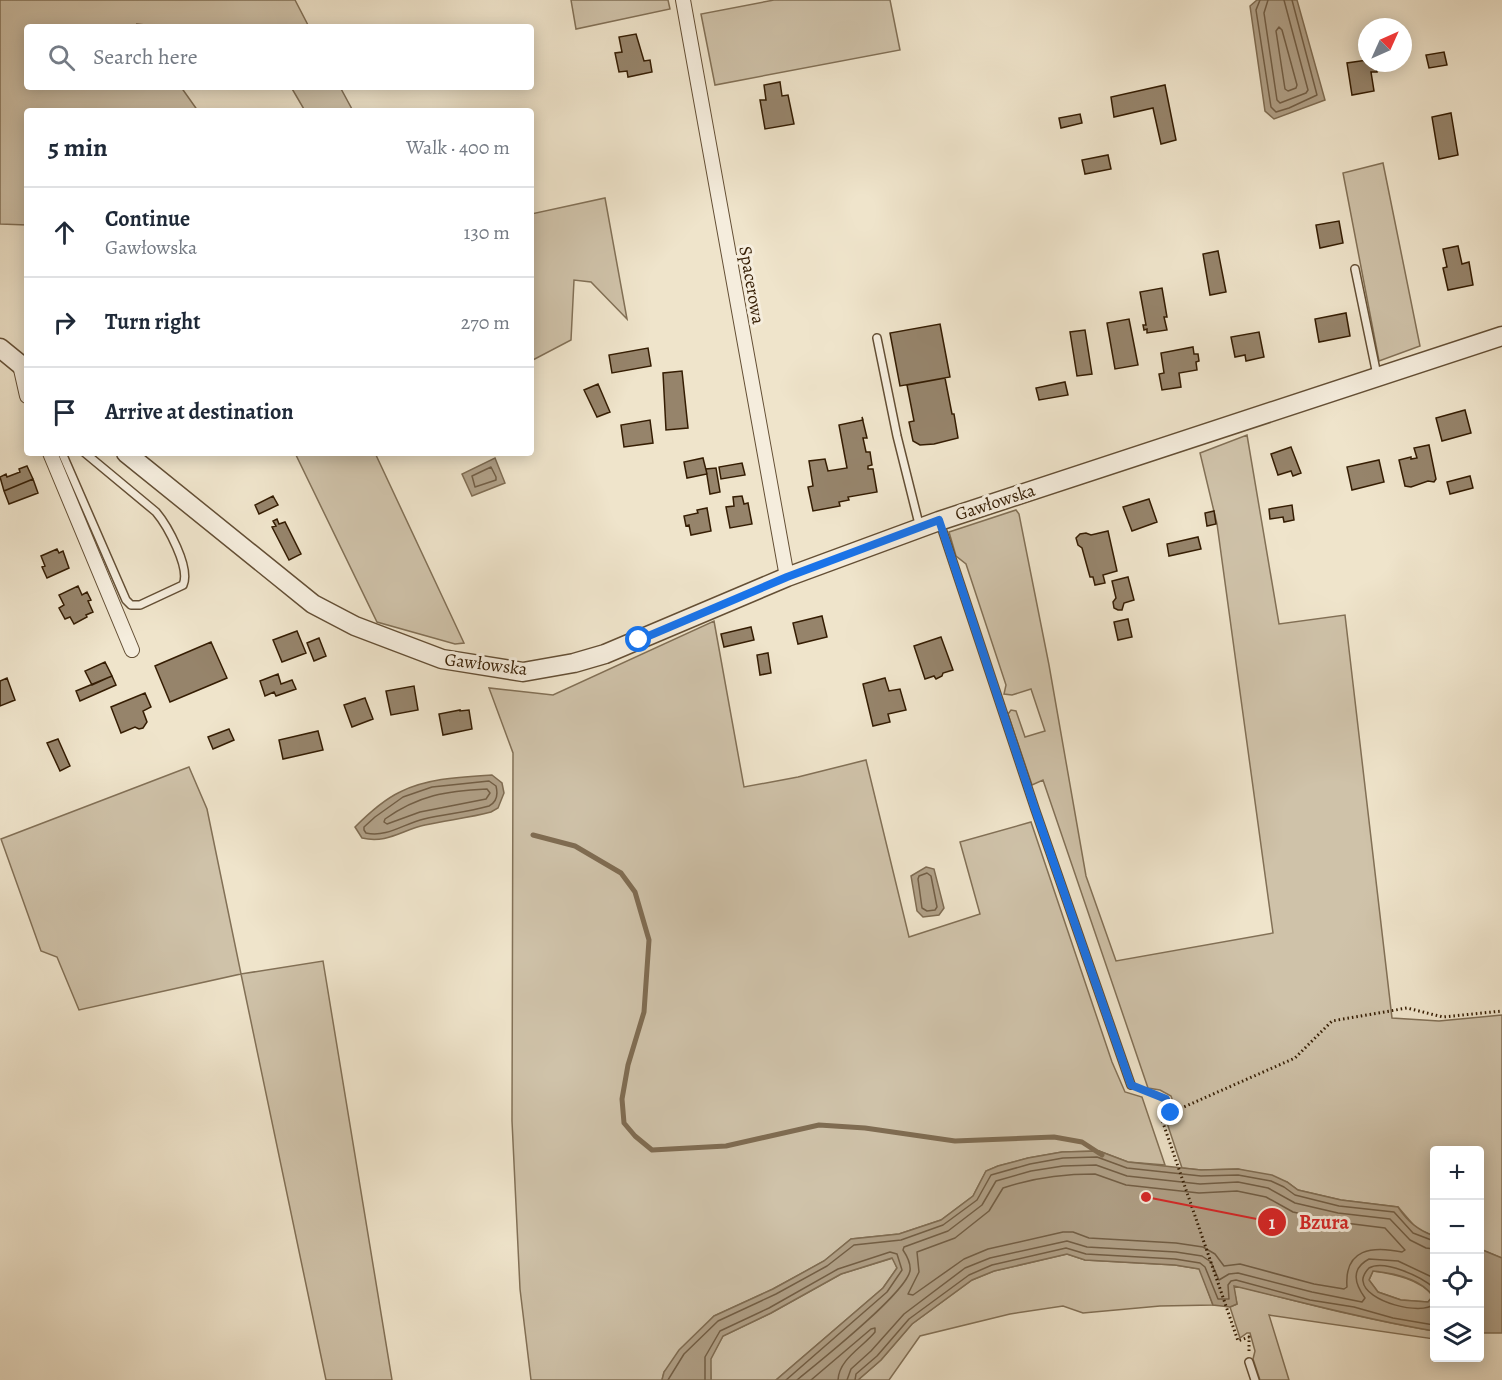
<!DOCTYPE html>
<html lang="en">
<head>
<meta charset="utf-8">
<style>
	body { margin:0; font-family:Alegreya,serif; background:#f6f6f7; color:#1f2937 }
	.controls { position:absolute; right:18px; bottom:18px; display:grid; overflow:hidden; border-radius:6px; box-shadow:0 3px 15px #0003 }
	.controls button { width:54px; height:54px; display:grid; place-items:center; padding:0; border:0; border-bottom:2px solid #e0e1e3; background:#fff; color:#1f2937; font:30px sans-serif }
	.compass { position:absolute; left:1358px; top:18px; width:54px; height:54px; border-radius:50%; background:#fff; box-shadow:0 3px 15px #0003; rotate:45deg }
	.stop { position:absolute; width:18px; height:18px; margin:-14px; border:4px solid #1a73e8; border-radius:50%; background:#fff }
	.stop.end { background:#1a73e8; border-color:#fff; box-shadow:0 2px 6px #0008 }
	.list { margin:0; padding:0; list-style:none }
	h2 { display:flex; justify-content:space-between; align-items:center; height:78px; margin:0; padding:0 24px; font-size:26px }
	h2 small { font-size:20px; font-weight:400; color:#747a83 }
	.list li { display:grid; grid-template-columns:39px 1fr auto; gap:18px; align-items:center; box-sizing:border-box; height:90px; padding:0 24px; border-top:2px solid #e0e1e3 }
	.list b { display:block; font-size:22px; white-space:nowrap }
	.list p { margin:0; font-size:20px; white-space:nowrap; color:#747a83 }
	.list em { font-size:20px; font-style:normal; color:#747a83 }
	.icon { flex:none; width:33px; height:33px; fill:none; stroke:currentColor; stroke-width:2; stroke-linecap:round; stroke-linejoin:round }
	.map { position:relative; flex:none; width:1502px; height:1380px; overflow:hidden }
	.search { position:absolute; background:#fff; box-shadow:0 3px 15px #0003; left:24px; top:24px; width:510px; height:66px; display:flex; align-items:center; gap:15px; box-sizing:border-box; padding:0 21px; border-radius:6px; color:#747a83; font-size:22px }
	.panel { position:absolute; background:#fff; box-shadow:0 3px 15px #0003; left:24px; top:108px; width:510px; height:348px; border-radius:6px }
	.map>svg:first-child { display:block }
	.green { fill:#cfc2a9; stroke:#827056; stroke-width:1.5 }
	.water { fill:#b0a087; stroke:#7f6c52; stroke-width:1.5; fill-rule:evenodd }
	.lines { fill:none; stroke-linecap:round; stroke-linejoin:round }
	.shore { stroke:#725e45; stroke-width:1.5 }
	.stream { stroke:#7f6c52; stroke-width:5 }
	.building { fill:#96846b; stroke:#351d03; stroke-width:1.5 }
	.service-casing { stroke:#644f35; stroke-width:10 }
	.minor-casing { stroke:#644f35; stroke-width:16 }
	.tertiary-casing { stroke:#644f35; stroke-width:21 }
	.path { stroke:#351d03; stroke-width:3; stroke-dasharray:1.5 3; stroke-linecap:butt }
	.service { stroke:#f5eddd; stroke-width:7 }
	.minor { stroke:#f5eddd; stroke-width:14 }
	.tertiary { stroke:#f5eddd; stroke-width:18 }
	.route { stroke:#1a73e8; stroke-width:8 }
	.labels { text-anchor:middle; stroke-width:6; stroke-linejoin:round; paint-order:stroke }
	.street-label { font-size:18px; fill:#351d03; stroke:#f5eddd }
	.leader { fill:none; stroke:#d62828; stroke-width:2 }
	.callout-dot { fill:#d62828; stroke:#f5eddd; stroke-width:2 }
	.mark-label { font-size:18px; text-anchor:middle; font-weight:bold; fill:#fff }
	.callout-label { font-size:20px; text-anchor:middle; font-weight:bold; fill:#d62828; stroke:#f5eddd; stroke-width:6; stroke-linejoin:round; paint-order:stroke }
</style>
</head>
<body>
<div class="map">
<svg width="1502" height="1380" viewBox="0 0 1502 1380">
	<rect width="100%" height="100%" fill="#efe4cb"/>
	<filter id="stains"><feTurbulence type="fractalNoise" baseFrequency=".00333" numOctaves="4"/><feColorMatrix values="0 0 0 0 .2 0 0 0 0 .09 0 0 0 0 .02 0 0 0 .5 -.17"/></filter>
	<radialGradient id="worn" r=".72"><stop offset=".6" stop-color="#630" stop-opacity="0"/><stop offset="1" stop-color="#630" stop-opacity=".3"/></radialGradient>
	<path class="green" d="M0 0H295L309 27H160L137 24 138 27H27V87H181L198 111H27V225L0 224Z
		M571 0H668L670 9 576 29Z
		M774 0H890L900 50 715 85 701 14Z
		M291 87H340L353 111H305Z
		M1383 163 1420 346 1379 361 1343 173Z
		M605 198 627 319 591 282 574 280 571 340 531 361V214Z
		M1247 435 1279 624 1345 615 1392 1018 1439 1021 1502 1015V1258L1480 1249V1150H1434V1236L1417 1229 1398 1207 1341 1200 1298 1190 1287 1182 1238 1169 1201 1170 1182 1168 1166 1120 1178 1115 1171 1096 1160 1090 1148 1088 1043 780 1032 785 1008 714 1011 710 1016 711 1025 737 1045 731 1031 689 1012 695 1004 694 1006 685 966 564 956 556 949 532 1016 510 1019 514 1049 665 1086 876 1116 961 1273 933 1217 524 1200 453Z
		M295 453H375L464 643 455 644 377 622Z
		M714 621 744 787 798 777 866 760 909 937 980 914 960 842 1031 822 1112 1062 1125 1092 1142 1097 1165 1165 1128 1162 1099 1151 1062 1152 1028 1158 998 1166 986 1171 973 1196 941 1220 899 1234 851 1239 824 1261 773 1289 714 1316 664 1372 662 1380H531L520 1289 512 1121 513 753 489 688 553 695Z
		M189 767 207 809 241 974 323 961 392 1380H326L241 974 79 1010 57 957 41 951 1 839Z
		M1067 1254 1085 1260 1175 1265 1200 1269 1213 1305 1160 1306 1083 1313 1063 1306 1010 1314 920 1336 889 1380H858L881 1360 912 1324 972 1280 994 1271Z
		M893 1258 897 1268 883 1288 776 1380H711L710 1359 723 1336 771 1313 841 1274Z
		M1373 1271C1394 1274 1420 1279 1433 1296L1428 1302 1401 1300 1378 1292 1369 1280Z
		M1233 1285C1300 1302 1366 1320 1434 1331V1339L1269 1315 1289 1380H1260L1253 1359 1255 1351 1250 1333H1247L1240 1338 1230 1307 1237 1304Z"/>
	<path class="water" d="M1257 0H1297L1325 100 1274 119 1265 111 1250 6Z
		M495 458 505 483 472 496 462 474Z
		M492 775 502 783 504 793 498 808 491 812C469 818 447 820 425 825 402 830 387 844 362 838L355 827C368 814 383 800 400 792 428 778 462 777 492 775Z
		M926 867 934 869 944 908 939 915 923 917 917 911 911 876Z
		M1099 1151 1128 1162 1201 1170 1238 1169 1272 1175 1287 1182 1298 1190 1341 1200 1398 1207C1408 1222 1418 1230 1434 1236V1331C1367 1320 1301 1302 1234 1286L1237 1304 1230 1307 1213 1305 1199 1269 1175 1265 1085 1260 1067 1254 994 1271 972 1280 912 1324 881 1360 858 1380H776L883 1288 897 1268 892 1258 841 1274 771 1313 723 1336 711 1359V1380H662L664 1372 679 1350 714 1316 773 1289 824 1261 851 1239 899 1234 941 1220 973 1196 986 1171 998 1166 1028 1158 1062 1152ZM1373 1271C1393 1273 1421 1279 1433 1296L1428 1302 1401 1300 1378 1292 1369 1280Z
		M1480 1249 1502 1258V1333H1480Z"/>
	<g class="lines">
		<path class="shore" d="M1260 0 1256 10 1271 107 1276 112 1289 108 1317 95 1292 0
			M1268 0 1264 13 1277 100 1280 103 1306 93 1308 90 1284 0
			M1279 27 1282 30 1297 85 1296 88 1288 91 1285 89 1276 31Z
			M491 467 496 477V480L475 487 472 476Z
			M489 781 496 786C498 794 497 802 489 806 468 812 446 814 424 819 405 823 387 838 366 833L364 830V827L375 817 403 797 432 787Z
			M487 789 490 793 486 799 420 812 387 824 384 822 385 819C419 795 446 791 487 789Z
			M927 873 931 876 937 907 935 910 927 911 922 908 918 879 919 876Z
			M1095 1174 1126 1185 1199 1193 1237 1191 1266 1197 1293 1212 1337 1222 1385 1228 1405 1250 1402 1252C1373 1246 1344 1248 1347 1287L1344 1289 1314 1284 1240 1264 1224 1266 1215 1254 1203 1247 1176 1243 1089 1238 1073 1232H1063L988 1249 964 1259 913 1295 908 1294 919 1272 917 1252 955 1238 989 1211 1003 1188C1032 1178 1064 1174 1095 1174Z
			M1434 1288C1422 1277 1384 1259 1369 1268 1366 1271 1362 1277 1363 1281 1365 1302 1422 1316 1434 1304
			M668 1380 684 1354 718 1321 776 1294 827 1266 854 1245 901 1240 943 1225 977 1200 991 1175 1030 1164 1063 1158 1097 1157 1127 1168 1201 1176 1238 1175 1271 1181 1284 1187 1295 1195 1339 1206 1394 1212 1413 1233 1434 1241
			M705 1380V1357L720 1331 769 1308 838 1269 890 1252 897 1254 902 1270 887 1292 786 1380
			M797 1380C819 1362 905 1294 910 1271 911 1264 907 1256 903 1250L904 1247 948 1231 982 1205 996 1181 1031 1171 1063 1166 1096 1165 1127 1176 1200 1184 1238 1182 1268 1188 1295 1203 1338 1213 1390 1219 1410 1240 1426 1248 1434 1249
			M811 1380 871 1329 875 1328V1332C863 1347 839 1359 838 1380
			M847 1380 851 1369 871 1351 904 1314 965 1268 990 1258 1067 1241 1087 1247 1176 1252 1202 1256 1211 1262 1219 1280 1229 1274 1238 1273 1312 1292 1362 1302 1365 1298C1355 1284 1350 1269 1369 1259L1398 1261 1434 1278
			M855 1380 856 1374 877 1356 909 1319 969 1275 992 1265 1066 1248 1086 1254 1175 1259 1200 1263 1205 1267 1218 1299H1229L1228 1285 1231 1281 1236 1280 1310 1300 1354 1307 1393 1318 1434 1325"/>
		<path class="stream" d="M533 835 575 846 621 873 635 892 649 940 644 1012 628 1065 622 1099 624 1123 635 1136 652 1150 726 1146 819 1125 865 1128 955 1141 1054 1137 1082 1142 1102 1155"/>
	</g>
	<path class="building" d="M636 34 644 61 650 60 652 72 628 77 627 71 619 72 615 53 622 52 619 37Z
		M1444 52 1447 65 1429 68 1426 55Z
		M1367 60V63H1375L1377 72H1371L1374 91 1352 95 1347 63Z
		M780 82 782 96 788 95 794 124 765 129 760 100H766L764 85Z
		M1165 85 1176 140 1161 144 1153 108 1114 117 1111 97Z
		M1451 113 1458 155 1439 159 1432 117Z
		M1080 114 1082 123 1061 128 1059 118Z
		M1108 155 1111 169 1085 174 1082 160Z
		M1339 221 1343 243 1320 248 1316 225Z
		M1458 246 1462 264 1469 262 1473 285 1448 290 1443 268 1447 267 1443 249Z
		M1218 251 1226 292 1210 295 1203 254Z
		M1162 288 1167 317H1164L1167 330 1147 333V329L1144 330 1143 325H1146L1140 292Z
		M1346 313 1350 336 1319 342 1315 319Z
		M1129 319 1138 365 1115 369 1107 323Z
		M940 324 950 377 900 386 890 333Z
		M1085 330 1092 374 1077 376 1070 332Z
		M1259 332 1264 357 1246 361 1245 355 1235 357 1231 337Z
		M1193 347 1194 354H1198L1199 361 1196 362 1197 370 1179 373 1181 387 1162 390 1159 374 1164 373 1161 353Z
		M648 348 651 366 612 373 609 355Z
		M682 371 688 428 666 430 663 373Z
		M945 378 952 414H954L958 438 934 444 920 445 913 441 909 422 914 421 907 385Z
		M1065 382 1068 395 1039 400 1036 388Z
		M598 384 610 412 597 417 584 390Z
		M1465 410 1471 433 1442 441 1436 418Z
		M862 417 867 438H863L866 452H870L872 465 868 466V469H873L877 492 848 497 849 500 839 502 840 506 813 511 808 487 813 486 809 461 825 459 828 471 847 468 839 425 863 420Z
		M650 420 653 443 624 447 621 425Z
		M1429 445 1436 479 1434 482 1428 481 1411 487 1405 486 1399 460 1411 457V459L1417 458 1414 448Z
		M1291 447 1301 473 1293 476 1291 471 1278 475 1271 454Z
		M703 458 707 474 687 478 684 462Z
		M1379 460 1384 482 1352 490 1347 467Z
		M742 463 745 475 721 479 719 467Z
		M27 466 33 479 4 491 0 477 6 474 7 477 20 472 19 469Z
		M716 468 720 492 710 494 706 469Z
		M1470 476 1473 488 1450 494 1447 482Z
		M33 479 38 493 9 504 4 491Z
		M273 496 278 505 259 514 255 505Z
		M742 496 744 504 748 503 752 524 730 528 726 507 734 506 733 497Z
		M1149 499 1157 522 1132 531 1123 507Z
		M1292 505 1294 520 1284 522 1283 517 1270 519 1269 509Z
		M707 508 711 531 691 535 689 525 686 526 684 516 698 513 697 510Z
		M1214 511 1216 524 1207 526 1205 513Z
		M277 519 279 524 285 522 301 554 289 560 272 527 276 526 273 521Z
		M1108 531 1117 571 1103 575 1105 583 1095 585 1093 577H1090L1082 548 1078 545 1076 538 1080 534 1086 533 1091 535Z
		M1198 537 1201 549 1169 556 1167 544Z
		M57 549 59 553 63 551 69 568 47 578 42 567 45 566 41 556Z
		M1128 577 1134 600 1124 603 1122 610H1118L1114 608 1113 602 1116 598 1112 581Z
		M78 586 82 595 87 592 91 600 88 601 93 612 86 615 87 617 74 624 70 617 65 619 59 608 64 605 59 595Z
		M822 616 827 637 798 644 793 623Z
		M1128 619 1132 637 1118 640 1114 622Z
		M751 627 754 640 724 647 721 634Z
		M297 631 306 653 282 662 273 640Z
		M941 637 953 670 943 673 942 676 936 679 934 676 925 679 914 646Z
		M319 638 326 656 314 661 307 643Z
		M211 642 227 678 170 702 155 666Z
		M768 653 771 673 760 675 757 655Z
		M105 662 112 676 92 685 85 671Z
		M278 674 281 684 292 680 296 689 276 696 274 692 265 696 260 681Z
		M112 676 116 685 80 701 76 691Z
		M7 678 15 700 0 706V681Z
		M885 678 889 691 900 689 906 710 888 714 890 722 873 726 863 684Z
		M414 686 418 710 391 715 386 691Z
		M145 693 151 707 143 711 147 722 143 728 139 729 135 727 121 733 111 707Z
		M365 698 373 719 352 727 344 705Z
		M460 710V711L469 710 472 729 443 735 439 714Z
		M229 729 234 740 213 749 208 737Z
		M318 731 323 750 283 759 279 740Z
		M58 739 70 766 60 771 47 743Z"/>
	<g class="lines">
		<g class="service-casing">
			<path id="service" d="M1355 269 1377 375
				M877 338 897 436 920 528
				M62 453 126 600 131 605H140L183 585C191 568 167 525 156 512L85 453
				M940 523 1035 809 1131 1085
				M1249 1362 1255 1380"/>
		</g>
		<g class="minor-casing">
			<path id="minor" d="M683 0 787 577
				M20 365 27 396
				M50 453 132 650"/>
		</g>
		<g class="tertiary-casing">
			<path id="tertiary" d="M0 348 27 370
				M126 453 313 604 355 626 442 659 523 672 574 663 605 654 787 577 939 521 1502 336"/>
		</g>
		<path class="path" d="M1140 1089 1166 1099 1171 1113
			M1249 1351V1337L1238 1341 1161 1117 1295 1058 1332 1021 1407 1008 1443 1017 1502 1011"/>
		<use href="#service" class="service"/>
		<use href="#minor" class="minor"/>
		<use href="#tertiary" class="tertiary"/>
	</g>
	<g class="lines">
		<path class="route" d="M639 640 787 577 939 520 1035 809 1131 1085 1166 1099 1171 1113"/>
	</g>
	<g class="labels">
		<g class="street-label">
			<text transform="translate(752 285) rotate(80)" y="6">Spacerowa</text>
			<text transform="translate(995 502) rotate(-18)" y="6">Gawłowska</text>
			<text transform="translate(486 664) rotate(7)" y="6">Gawłowska</text>
		</g>
	</g>
	<path class="leader" d="M1146 1197L1272 1222"/>
	<g class="callout-dot">
		<circle cx="1146" cy="1197" r="6"/>
		<circle cx="1272" cy="1222" r="15"/>
	</g>
	<g class="mark-label">
		<text x="1272" y="1229">1</text>
	</g>
	<g class="callout-label">
		<text x="1324" y="1229">Bzura</text>
	</g>
	<rect width="100%" height="100%" filter="url(#stains)"/>
	<rect width="100%" height="100%" fill="url(#worn)"/>
</svg>
<div class="controls">
<button>+</button>
<button>−</button>
<button><svg class="icon" aria-label="locate" viewBox="0 0 24 24"><circle cx="12" cy="12" r="6"/><path d="M12 2v4M12 18v4M2 12h4M18 12h4"/></svg></button>
<button><svg class="icon" aria-label="layers" viewBox="0 0 24 24"><path d="M12 4l9 5-9 5-9-5zM3 14l9 5 9-5"/></svg></button>
</div>
<svg class="compass" viewBox="-18 -18 36 36"><path d="M0-13l5 13h-10z" fill="#e53935"/><path d="M0 13l5-13h-10z" fill="#747a83"/></svg>
<div class="stop" style="left:639px;top:640px"></div>
<div class="stop end" style="left:1171px;top:1113px"></div>
<div class="search"><svg class="icon" aria-label="search" viewBox="0 0 24 24"><circle cx="10" cy="10" r="6"/><path d="M15 15l6 6"/></svg>Search here</div>
<section class="panel">
<h2>5 min<small>Walk · 400 m</small></h2>
<ul class="list">
<li><svg class="icon" aria-label="ahead" viewBox="0 0 24 24"><path d="M12 20V5M6 11l6-6 6 6"/></svg><div><b>Continue</b><p>Gawłowska</p></div><em>130 m</em></li>
<li><svg class="icon" aria-label="right" viewBox="0 0 24 24"><path d="M7 20v-9h11M14 6l5 5-5 5"/></svg><div><b>Turn right</b></div><em>270 m</em></li>
<li><svg class="icon" aria-label="arrive" viewBox="0 0 24 24"><path d="M6 21V4h12l-3 4 3 4H6"/></svg><div><b>Arrive at destination</b></div></li>
</ul>
</section>
</div>
</body>
</html>
